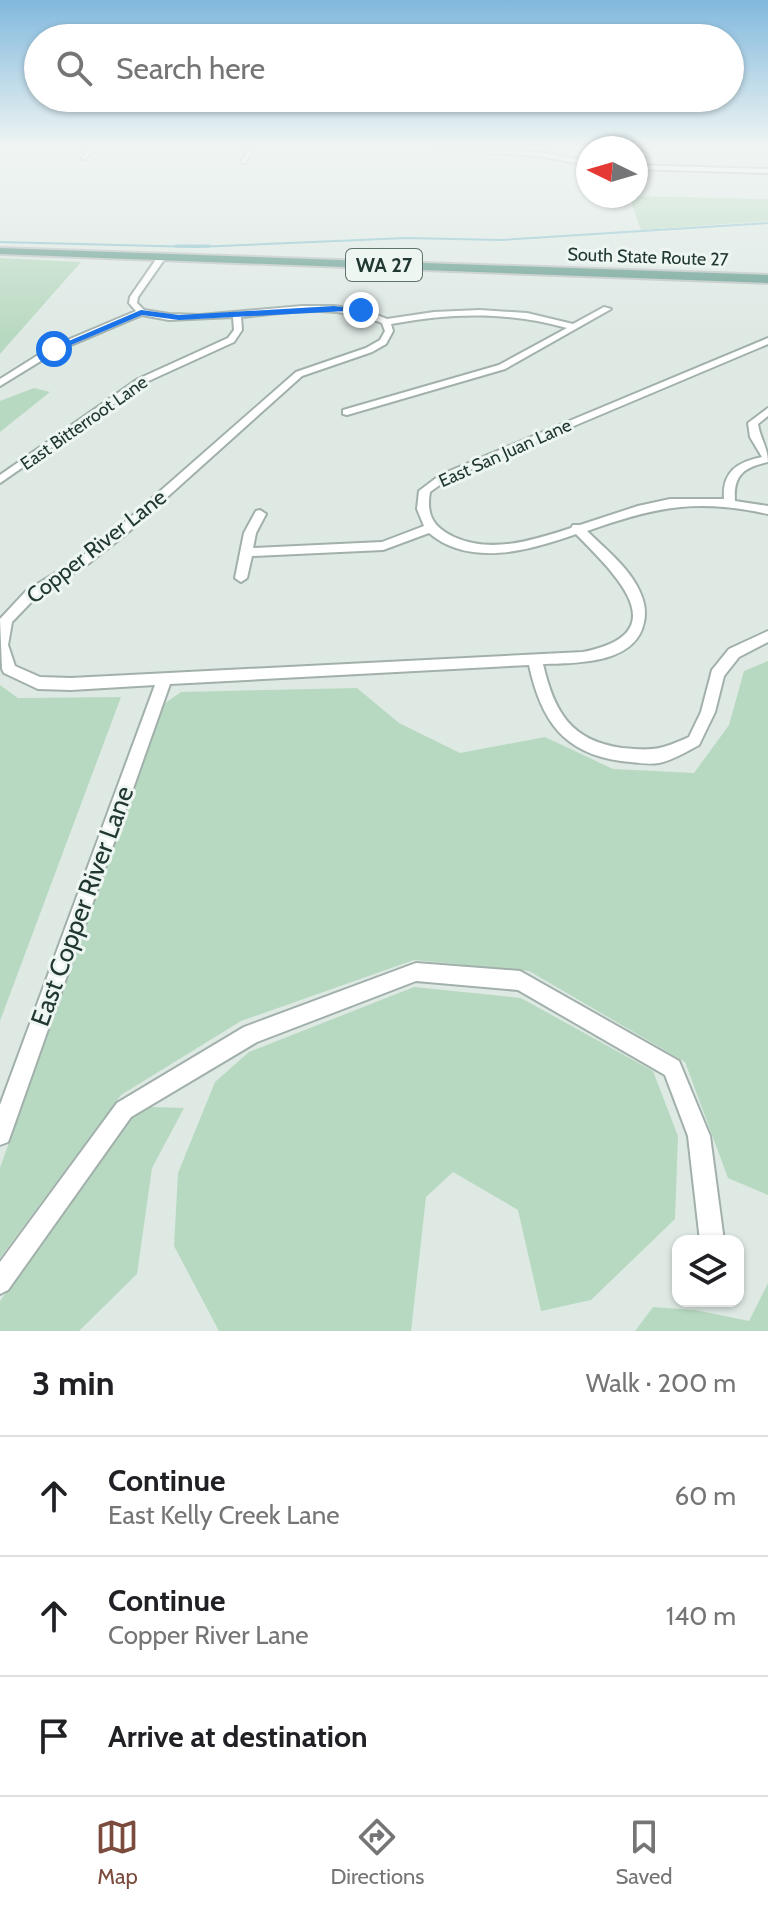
<!DOCTYPE html>
<html lang="en">
<head>
<meta charset="utf-8">
<style>
	body { margin:0; font-family:Cabin,sans-serif; background:#f6f6f6; color:#202124 }
	.controls { position:absolute; right:24px; bottom:24px; display:grid; overflow:hidden; border-radius:16px; box-shadow:0 2px 6px #0004 }
	.controls button { width:72px; height:72px; display:grid; place-items:center; padding:0; border:0; border-bottom:2px solid #e0e0e0; background:#fff; color:#202124; font:40px sans-serif }
	.compass { position:absolute; left:576px; top:136px; width:72px; height:72px; border-radius:50%; background:#fff; box-shadow:0 2px 6px #0004; rotate:275deg }
	.stop { position:absolute; width:24px; height:24px; margin:-18px; border:6px solid #1a73e8; border-radius:50%; background:#fff }
	.stop.end { background:#1a73e8; border-color:#fff; box-shadow:0 2px 8px #0008 }
	.list { margin:0; padding:0; list-style:none }
	h2 { display:flex; justify-content:space-between; align-items:center; height:104px; margin:0; padding:0 32px; font-size:34px }
	h2 small { font-size:26px; font-weight:400; color:#757577 }
	.list li { display:grid; grid-template-columns:52px 1fr auto; gap:24px; align-items:center; box-sizing:border-box; height:120px; padding:0 32px; border-top:2px solid #e0e0e0 }
	.list b { display:block; font-size:30px; white-space:nowrap }
	.list p { margin:0; font-size:26px; white-space:nowrap; color:#757577 }
	.list em { font-size:26px; font-style:normal; color:#757577 }
	.icon { flex:none; width:44px; height:44px; fill:none; stroke:currentColor; stroke-width:2; stroke-linecap:round; stroke-linejoin:round }
	.map { position:relative; flex:none; width:768px; height:1331px; overflow:hidden }
	.search { position:absolute; background:#fff; box-shadow:0 2px 6px #0004; left:24px; right:24px; top:24px; height:88px; display:flex; align-items:center; gap:20px; box-sizing:border-box; padding:0 28px; border-radius:44px; color:#757577; font-size:30px }
	.sheet { height:464px; background:#fff }
	nav { display:flex; justify-content:space-around; align-items:center; box-sizing:border-box; height:112px; border-top:2px solid #e0e0e0; background:#fff; font-size:22px; color:#757577 }
	nav a { display:grid; justify-items:center; gap:4px }
	nav .on { color:#7b4c3d }
	.map>svg:first-child { display:block }
	.green { fill:#b8d9c1 }
	.lines { fill:none; stroke-linecap:round; stroke-linejoin:round }
	.stream-far1 { stroke:#88c1cc; stroke-width:2 }
	.stream { stroke:#88c1cc; stroke-width:3 }
	.street-casing { stroke:#a2b0ab; stroke-width:4 }
	.primary-casing { stroke:#bcc3c2; stroke-width:4 }
	.street { fill:#fff; fill-rule:evenodd }
	.primary { fill:#659c8e; fill-rule:evenodd }
	.route { fill:#1a73e8 }
	.labels { text-anchor:middle; stroke-width:6; stroke-linejoin:round; paint-order:stroke }
	.far-street-label { font-size:18px; fill:#213832; stroke:#eef6f2 }
	.shield { fill:#eef6f2; stroke:#5e716c; stroke-width:2 }
	.shield-label { font-size:20px; font-weight:bold; fill:#213832 }
	.street-label { font-size:22px; fill:#213832; stroke:#eef6f2 }
	.near-street-label { font-size:26px; fill:#213832; stroke:#eef6f2 }
</style>
</head>
<body>
<div class="map">
<svg width="768" height="1331" viewBox="0 0 768 1331">
	<rect width="100%" height="100%" fill="#dee9e4"/>
	<path class="green" d="M629 196 768 199V221L641 230Z
		M0 258 81 262 0 354Z
		M34 388 50 392 0 432V401Z
		M768 661V1195L728 1178 685 1062 529 971 414 960 241 1021 121 1095 0 1258V1168L164 704 181 692 357 688 399 723 460 753 545 737 613 769 694 773 729 725 744 671Z
		M0 685 18 698 121 697 0 1021Z
		M414 987 521 998 653 1071 678 1136 675 1219 591 1300 541 1311 518 1210 453 1172 426 1197 411 1331H219L174 1246 178 1173 215 1082 249 1052Z
		M151 1107 184 1108 152 1168 137 1274 79 1331H0V1301L129 1120Z
		M768 1283V1331H635L653 1307 695 1310 749 1321Z"/>
	<g class="lines">
		<path class="stream-far1" d="M0 242 197 247 406 238 502 240 768 223"/>
		<path class="stream" d="M176 246H209"/>
		<g class="street-casing">
			<path id="street" d="M89 149H95L85 159H81Z
				M248 149H254L245 163H241Z
				M432 149 539 152 588 161V165L539 156Z
				M636 165 768 169V173L636 169Z
				M159 255 166 257 138 297 137 303 144 310 169 314 200 315 302 306H334L365 310 387 319 434 312 480 310 527 313 573 324 604 307 611 309 505 369 347 415 343 414V410L499 365 567 328C508 311 450 313 391 324L393 331 386 344 372 352 302 376 125 535 88 564 36 597 12 622 8 645 15 666 40 677 71 678 583 652C679 633 614 573 576 534 531 550 470 568 429 533L383 550 252 556 247 578 241 582 235 578 244 533 256 511 260 510 266 514 256 533 253 548 382 542 424 526 417 509 419 491 440 475 768 338V344L448 479 430 492C426 515 433 527 454 537 492 554 534 540 571 528L573 525H580L638 506 670 499H724C722 472 737 462 762 457L750 437 748 423 768 408V416L758 424C760 438 768 448 768 462 744 467 733 475 735 501L768 506V514C696 498 655 507 587 531 604 548 625 564 637 586 643 597 647 609 644 622 636 664 577 663 543 664 554 712 571 741 622 748 654 751 660 750 689 737L701 712 712 670 729 649 768 631V642L739 657 724 676 715 712 699 745C686 752 673 760 659 763 647 765 633 762 621 761 563 753 541 720 529 665L170 684 11 1134 8 1142 0 1145V1105L155 685 71 690 38 689 4 673 2 669 0 619 26 591 80 558 117 529 296 372 366 348 380 340 385 331 382 323C337 304 289 312 241 317L242 330 234 342 144 383 0 483V475L138 379 228 338 234 330 233 317 169 320 142 315 57 351 0 386V379L51 347 136 311 129 303 130 297Z
				M416 963 520 971 679 1061 710 1136 724 1241H700L688 1136 665 1075 518 990 416 981 257 1042 131 1117 8 1290 0 1294V1262L117 1103 244 1027Z"/>
		</g>
		<g class="primary-casing">
			<path id="primary" d="M0 248 768 275V283L0 254Z"/>
		</g>
		<use href="#street" class="street"/>
		<use href="#primary" class="primary"/>
	</g>
	<linearGradient id="sky" x2="0" y2="1"><stop stop-color="#81b9dd"/><stop offset="0.44" stop-color="#f0f5f3"/><stop offset="1" stop-color="#f0f5f3" stop-opacity="0"/></linearGradient>
	<rect width="768" height="335" fill="url(#sky)"/>
	<path class="route" d="M334 306 365 310 179 320 142 315 57 351 50 349 141 310 179 315Z"/>
	<g class="labels">
		<g class="far-street-label">
			<text transform="translate(648 257) rotate(2)" y="6">South State Route 27</text>
			<text transform="translate(84 423) rotate(-35)" y="6">East Bitterroot Lane</text>
			<text transform="translate(505 453) rotate(-24)" y="6">East San Juan Lane</text>
		</g>
		<rect class="shield" x="346" y="249" width="76" height="32" rx="6"/>
		<g class="shield-label">
			<text x="384" y="272">WA 27</text>
		</g>
		<g class="street-label">
			<text transform="translate(96 546) rotate(-38)" y="8">Copper River Lane</text>
		</g>
		<g class="near-street-label">
			<text transform="translate(82 906) rotate(-70)" y="9">East Copper River Lane</text>
		</g>
	</g>
</svg>
<div class="controls">
<button><svg class="icon" aria-label="layers" viewBox="0 0 24 24"><path d="M12 4l9 5-9 5-9-5zM3 14l9 5 9-5"/></svg></button>
</div>
<svg class="compass" viewBox="-18 -18 36 36"><path d="M0-13l5 13h-10z" fill="#e53935"/><path d="M0 13l5-13h-10z" fill="#757577"/></svg>
<div class="stop" style="left:54px;top:349px"></div>
<div class="stop end" style="left:361px;top:310px"></div>
<div class="search"><svg class="icon" aria-label="search" viewBox="0 0 24 24"><circle cx="10" cy="10" r="6"/><path d="M15 15l6 6"/></svg>Search here</div>
</div>
<section class="sheet">
<h2>3 min<small>Walk · 200 m</small></h2>
<ul class="list">
<li><svg class="icon" aria-label="ahead" viewBox="0 0 24 24"><path d="M12 20V5M6 11l6-6 6 6"/></svg><div><b>Continue</b><p>East Kelly Creek Lane</p></div><em>60 m</em></li>
<li><svg class="icon" aria-label="ahead" viewBox="0 0 24 24"><path d="M12 20V5M6 11l6-6 6 6"/></svg><div><b>Continue</b><p>Copper River Lane</p></div><em>140 m</em></li>
<li><svg class="icon" aria-label="arrive" viewBox="0 0 24 24"><path d="M6 21V4h12l-3 4 3 4H6"/></svg><div><b>Arrive at destination</b></div></li>
</ul>
</section>
<nav>
<a class="on"><svg class="icon" aria-label="map" viewBox="0 0 24 24"><path d="M3 6l6-2 6 2 6-2v14l-6 2-6-2-6 2zM9 4v14M15 6v14"/></svg>Map</a>
<a><svg class="icon" aria-label="directions" viewBox="0 0 24 24"><path d="M12 3l9 9-9 9-9-9zM9 14v-3h6M13 9l2 2-2 2"/></svg>Directions</a>
<a><svg class="icon" aria-label="saved" viewBox="0 0 24 24"><path d="M7 4h10v16l-5-4-5 4z"/></svg>Saved</a>
</nav>
</body>
</html>
